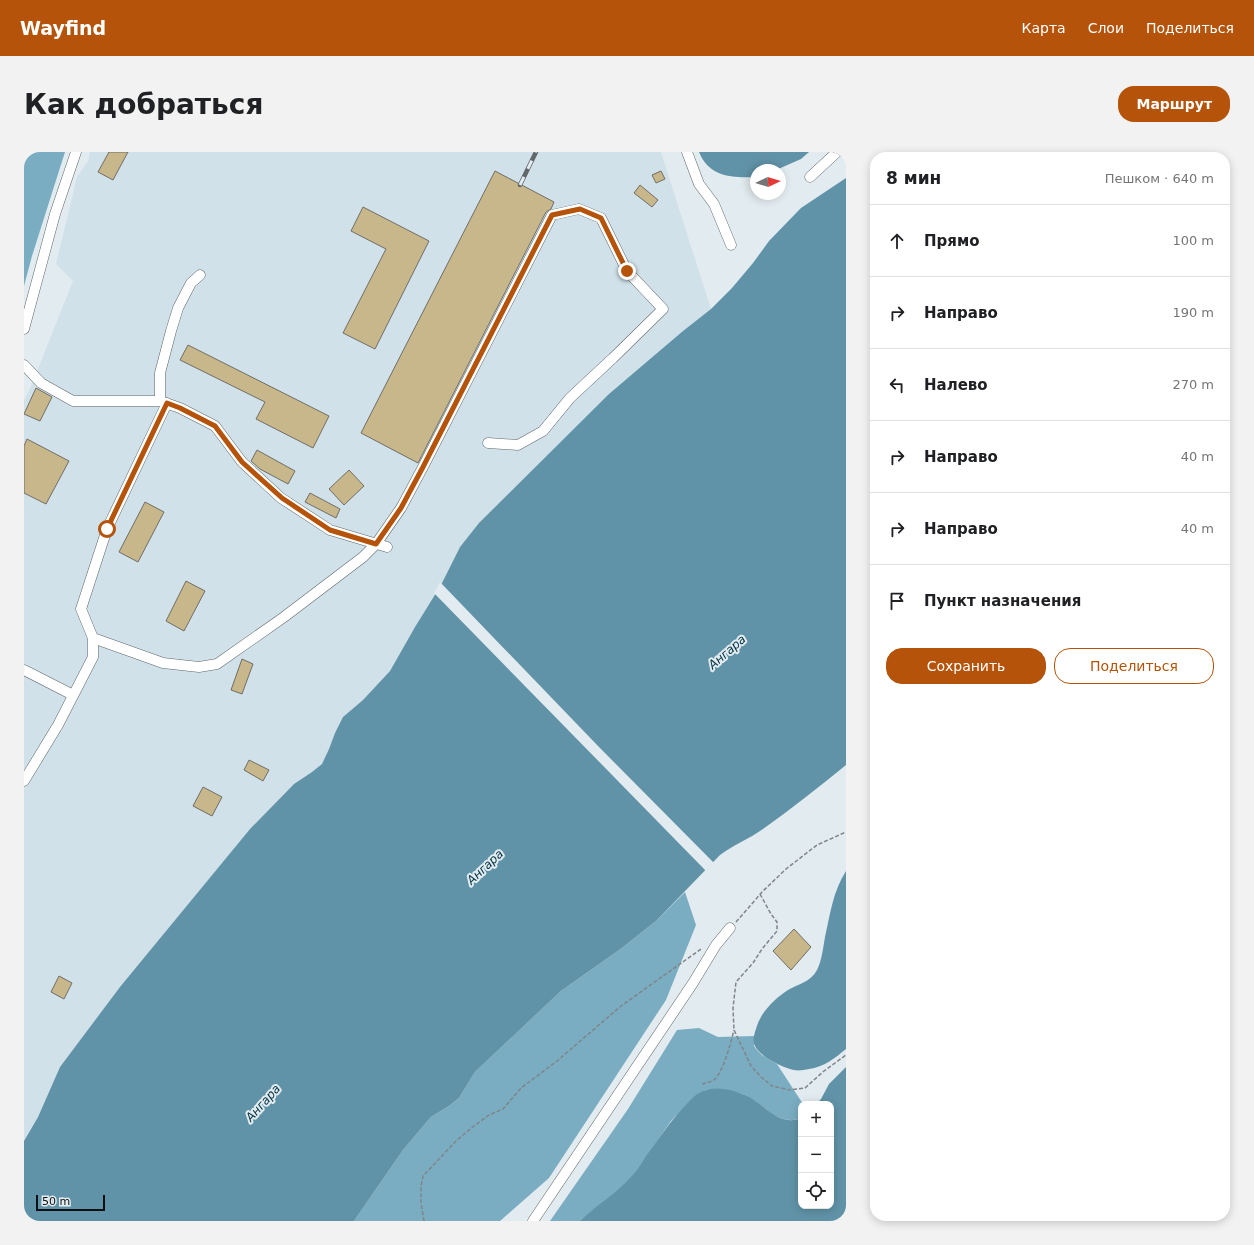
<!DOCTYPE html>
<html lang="ru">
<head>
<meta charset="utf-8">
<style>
	body { margin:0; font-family:"DejaVu Sans",sans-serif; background:#f2f2f2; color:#202124 }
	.controls { position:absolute; right:12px; bottom:12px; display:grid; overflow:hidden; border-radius:8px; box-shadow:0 2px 10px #0003 }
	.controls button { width:36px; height:36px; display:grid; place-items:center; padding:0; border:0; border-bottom:1px solid #e0e0e0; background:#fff; color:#202124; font:20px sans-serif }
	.compass { position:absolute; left:726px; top:12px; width:36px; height:36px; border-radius:50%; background:#fff; box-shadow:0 2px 10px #0003; rotate:86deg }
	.scale { position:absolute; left:12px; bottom:10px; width:69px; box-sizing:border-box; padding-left:4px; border:2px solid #0d1011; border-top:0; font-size:11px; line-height:14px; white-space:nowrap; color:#0d1011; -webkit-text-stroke:3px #e2ebef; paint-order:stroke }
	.stop { position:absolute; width:12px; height:12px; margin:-9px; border:3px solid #b45309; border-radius:50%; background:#fff }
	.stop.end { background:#b45309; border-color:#fff; box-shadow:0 1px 4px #0008 }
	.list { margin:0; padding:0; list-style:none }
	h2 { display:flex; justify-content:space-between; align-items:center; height:52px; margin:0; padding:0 16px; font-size:17px }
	h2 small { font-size:13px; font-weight:400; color:#757577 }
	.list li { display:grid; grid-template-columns:26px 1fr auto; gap:12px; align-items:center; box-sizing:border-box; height:72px; padding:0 16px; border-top:1px solid #e0e0e0 }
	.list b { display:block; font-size:15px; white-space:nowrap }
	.list em { font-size:13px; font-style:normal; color:#757577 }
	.actions { display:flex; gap:8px; padding:12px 16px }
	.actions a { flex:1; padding:9px 0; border:1px solid #b45309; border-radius:16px; text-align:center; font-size:14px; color:#b45309 }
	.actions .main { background:#b45309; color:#fff }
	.icon { flex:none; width:22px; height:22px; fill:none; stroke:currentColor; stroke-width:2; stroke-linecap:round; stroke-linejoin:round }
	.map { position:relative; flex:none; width:822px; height:1069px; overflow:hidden; border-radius:16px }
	header { display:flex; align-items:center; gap:24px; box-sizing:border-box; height:56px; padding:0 20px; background:#b45309; color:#fff }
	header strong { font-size:19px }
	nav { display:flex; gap:22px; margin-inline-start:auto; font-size:14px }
	.intro { display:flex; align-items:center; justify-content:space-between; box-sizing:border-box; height:96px; padding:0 24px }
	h1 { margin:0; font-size:28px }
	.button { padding:10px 18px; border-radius:16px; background:#b45309; color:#fff; font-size:14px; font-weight:700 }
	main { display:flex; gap:24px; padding:0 24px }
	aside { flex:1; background:#fff; border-radius:16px; box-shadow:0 2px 10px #0003 }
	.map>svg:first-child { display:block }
	.built { fill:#d0e1e9 }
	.forest { fill:#7aadc2 }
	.water { fill:#6193a8 }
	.pier { fill:#e2ebef }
	.building { fill:#c7b78b; stroke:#706d66 }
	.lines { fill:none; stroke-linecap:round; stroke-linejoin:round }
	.minor-casing { stroke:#5f676b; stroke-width:11 }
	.path { stroke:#7f8588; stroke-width:1.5; stroke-dasharray:4 2; stroke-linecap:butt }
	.minor { stroke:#fff; stroke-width:10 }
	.rail-casing { stroke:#616668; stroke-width:4.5 }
	.rail { stroke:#e2ebef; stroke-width:3; stroke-dasharray:9; stroke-linecap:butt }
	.route { stroke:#b45309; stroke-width:5 }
	.labels { text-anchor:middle; stroke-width:4; stroke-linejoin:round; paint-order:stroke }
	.water-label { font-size:12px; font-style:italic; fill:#013141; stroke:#e2ebef }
</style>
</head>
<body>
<header>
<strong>Wayfind</strong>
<nav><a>Карта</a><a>Слои</a><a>Поделиться</a></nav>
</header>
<div class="intro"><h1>Как добраться</h1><a class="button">Маршрут</a></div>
<main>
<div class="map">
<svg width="822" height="1069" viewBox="0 0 822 1069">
	<rect width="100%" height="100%" fill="#e2ebef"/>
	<path class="built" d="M66 0H637L687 157 659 179 628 206 534 293 436 395 417 433 391 475 366 519 339 548 327 558 311 581 305 597 298 612 288 620 270 632 226 677 150 770 36 915 14 965 0 989V249L8 232 49 129 32 112 53 25 64 9Z"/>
	<path class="forest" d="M0 0H41L8 104 0 134Z
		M661 740 672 773 642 848 525 1026 476 1069H330L379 998 407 965 425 954 435 946 451 920 537 839 598 796 617 781 632 769Z
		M675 876 694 885 730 884V894L733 898 738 903 753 912 779 952H777V966C755 975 741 953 723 944 717 941 709 940 702 939 692 937 685 936 675 941L647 969 609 1024 595 1038 565 1061 556 1069H526L604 957 653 878Z"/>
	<path class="water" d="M675 0H785L777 7 752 18H732V25C708 26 685 25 675 0Z
		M822 26V613C795 635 767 657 739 677 725 687 709 693 696 703L632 769 598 796 537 839 451 920 435 946 425 954 407 965 379 998 330 1069H0V989L14 965 36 915 96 835 226 677 270 632 288 620 298 612 305 597 311 581 319 565 339 548 366 519 391 475 417 433 436 395 455 371 585 242 659 179 687 157 708 136 729 111 745 89 777 56Z
		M822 719V897C811 906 800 915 785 917 780 918 775 919 770 918 759 916 734 904 730 892 729 888 730 882 732 877 736 861 750 847 764 838 774 832 787 830 793 818 798 808 799 796 801 785 806 763 809 739 822 719Z
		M822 915V1069H556C572 1053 592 1042 607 1025 614 1018 619 1008 625 1000 636 985 646 970 659 956 665 950 671 942 679 939 692 934 706 937 718 942 739 948 752 976 777 966V1054H807V952H792L797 947 805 932Z"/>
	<path class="pier" d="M416 430 575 595 691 712 683 720 410 441Z"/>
	<path class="building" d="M85 0H104L89 28 74 20Z
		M471 19 530 50 527 57 522 60 394 311 337 281Z
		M637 19 641 27 632 31 628 23Z
		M616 33 634 48 628 55 610 41Z
		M339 55 405 89 351 197 319 181 362 97 327 79Z
		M164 193 305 264 289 296 232 267 241 250 156 208Z
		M12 236 28 245 16 269 0 262Z
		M3 287 45 309 22 352 0 341V294Z
		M233 298 271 319 264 332 236 317 227 309Z
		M325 318 340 334 320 353 305 337Z
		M286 341 316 357 312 366 281 350Z
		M121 350 140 360 114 410 95 400Z
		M162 429 181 439 160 479 142 469Z
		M218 507 229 512 218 542 207 538Z
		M225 608 245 618 239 629 220 618Z
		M179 635 198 645 188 664 169 654Z
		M770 777 787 795 767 818 749 799Z
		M35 824 48 831 40 847 27 840Z"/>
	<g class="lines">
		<g class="minor-casing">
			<path id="minor" d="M663 0 675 32 690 52 707 93
				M786 25 813 0
				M0 177 31 62 52 0
				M0 213 17 231 49 249H136L156 256 191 274 218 310 257 346 306 378 363 395
				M136 249V221L147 179 154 156 167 131 176 123
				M69 486 139 511 175 515 193 512 260 465 339 405 352 392 377 356 399 315 528 63 555 57 577 66 603 119 639 157 589 206 546 246 519 279 494 293 464 291
				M0 518 49 543
				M0 629 34 573 69 505V486L57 457 83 377 143 251
				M509 1069 669 831 692 793 706 776"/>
		</g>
		<path class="path" d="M736 742 747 762 753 770V779L738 797 729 811 712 830 709 856 710 878 727 914 737 925 748 934 766 938 781 936 800 919 822 903
			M712 770 739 739 762 717 793 693 822 680
			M678 932C682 931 686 930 690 928 699 921 707 890 710 878
			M400 1069 397 1051V1034L399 1024 433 988 450 974 465 963 479 957 497 936 533 909 597 854 677 797"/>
		<use href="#minor" class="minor"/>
		<g class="rail-casing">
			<path id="rail" d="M496 33 512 0"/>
		</g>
		<use href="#rail" class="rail"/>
	</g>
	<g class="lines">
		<path class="route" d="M83 377 143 251 156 256 191 274 218 310 258 346 306 378 352 392 377 356 399 315 528 63 556 57 577 66 603 119"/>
	</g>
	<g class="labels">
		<g class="water-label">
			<text transform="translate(703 500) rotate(-41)" y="4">Ангара</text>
			<text transform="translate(461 715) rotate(-43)" y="4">Ангара</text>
			<text transform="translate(239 951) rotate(-48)" y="4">Ангара</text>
		</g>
	</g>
</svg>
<div class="controls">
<button>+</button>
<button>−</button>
<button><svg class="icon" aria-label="locate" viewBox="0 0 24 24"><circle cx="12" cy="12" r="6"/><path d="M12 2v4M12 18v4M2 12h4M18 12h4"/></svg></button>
</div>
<svg class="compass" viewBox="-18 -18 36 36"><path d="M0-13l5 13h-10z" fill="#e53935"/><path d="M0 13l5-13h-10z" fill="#757577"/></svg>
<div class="scale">50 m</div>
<div class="stop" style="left:83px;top:377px"></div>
<div class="stop end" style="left:603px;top:119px"></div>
</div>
<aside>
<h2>8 мин<small>Пешком · 640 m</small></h2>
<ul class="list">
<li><svg class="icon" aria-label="ahead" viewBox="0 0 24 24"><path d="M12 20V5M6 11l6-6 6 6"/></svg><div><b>Прямо</b></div><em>100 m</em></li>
<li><svg class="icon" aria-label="right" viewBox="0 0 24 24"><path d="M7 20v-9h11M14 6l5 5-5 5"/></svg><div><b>Направо</b></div><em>190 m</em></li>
<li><svg class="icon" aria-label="left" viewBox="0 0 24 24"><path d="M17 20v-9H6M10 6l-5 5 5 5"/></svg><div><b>Налево</b></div><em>270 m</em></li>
<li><svg class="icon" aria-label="right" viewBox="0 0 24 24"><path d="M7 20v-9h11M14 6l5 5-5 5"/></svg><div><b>Направо</b></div><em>40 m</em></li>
<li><svg class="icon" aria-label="right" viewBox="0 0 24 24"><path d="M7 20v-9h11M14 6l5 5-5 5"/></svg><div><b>Направо</b></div><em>40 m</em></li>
<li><svg class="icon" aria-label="arrive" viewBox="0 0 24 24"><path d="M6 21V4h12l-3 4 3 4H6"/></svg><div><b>Пункт назначения</b></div></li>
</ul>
<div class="actions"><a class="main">Сохранить</a><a>Поделиться</a></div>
</aside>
</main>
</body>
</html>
